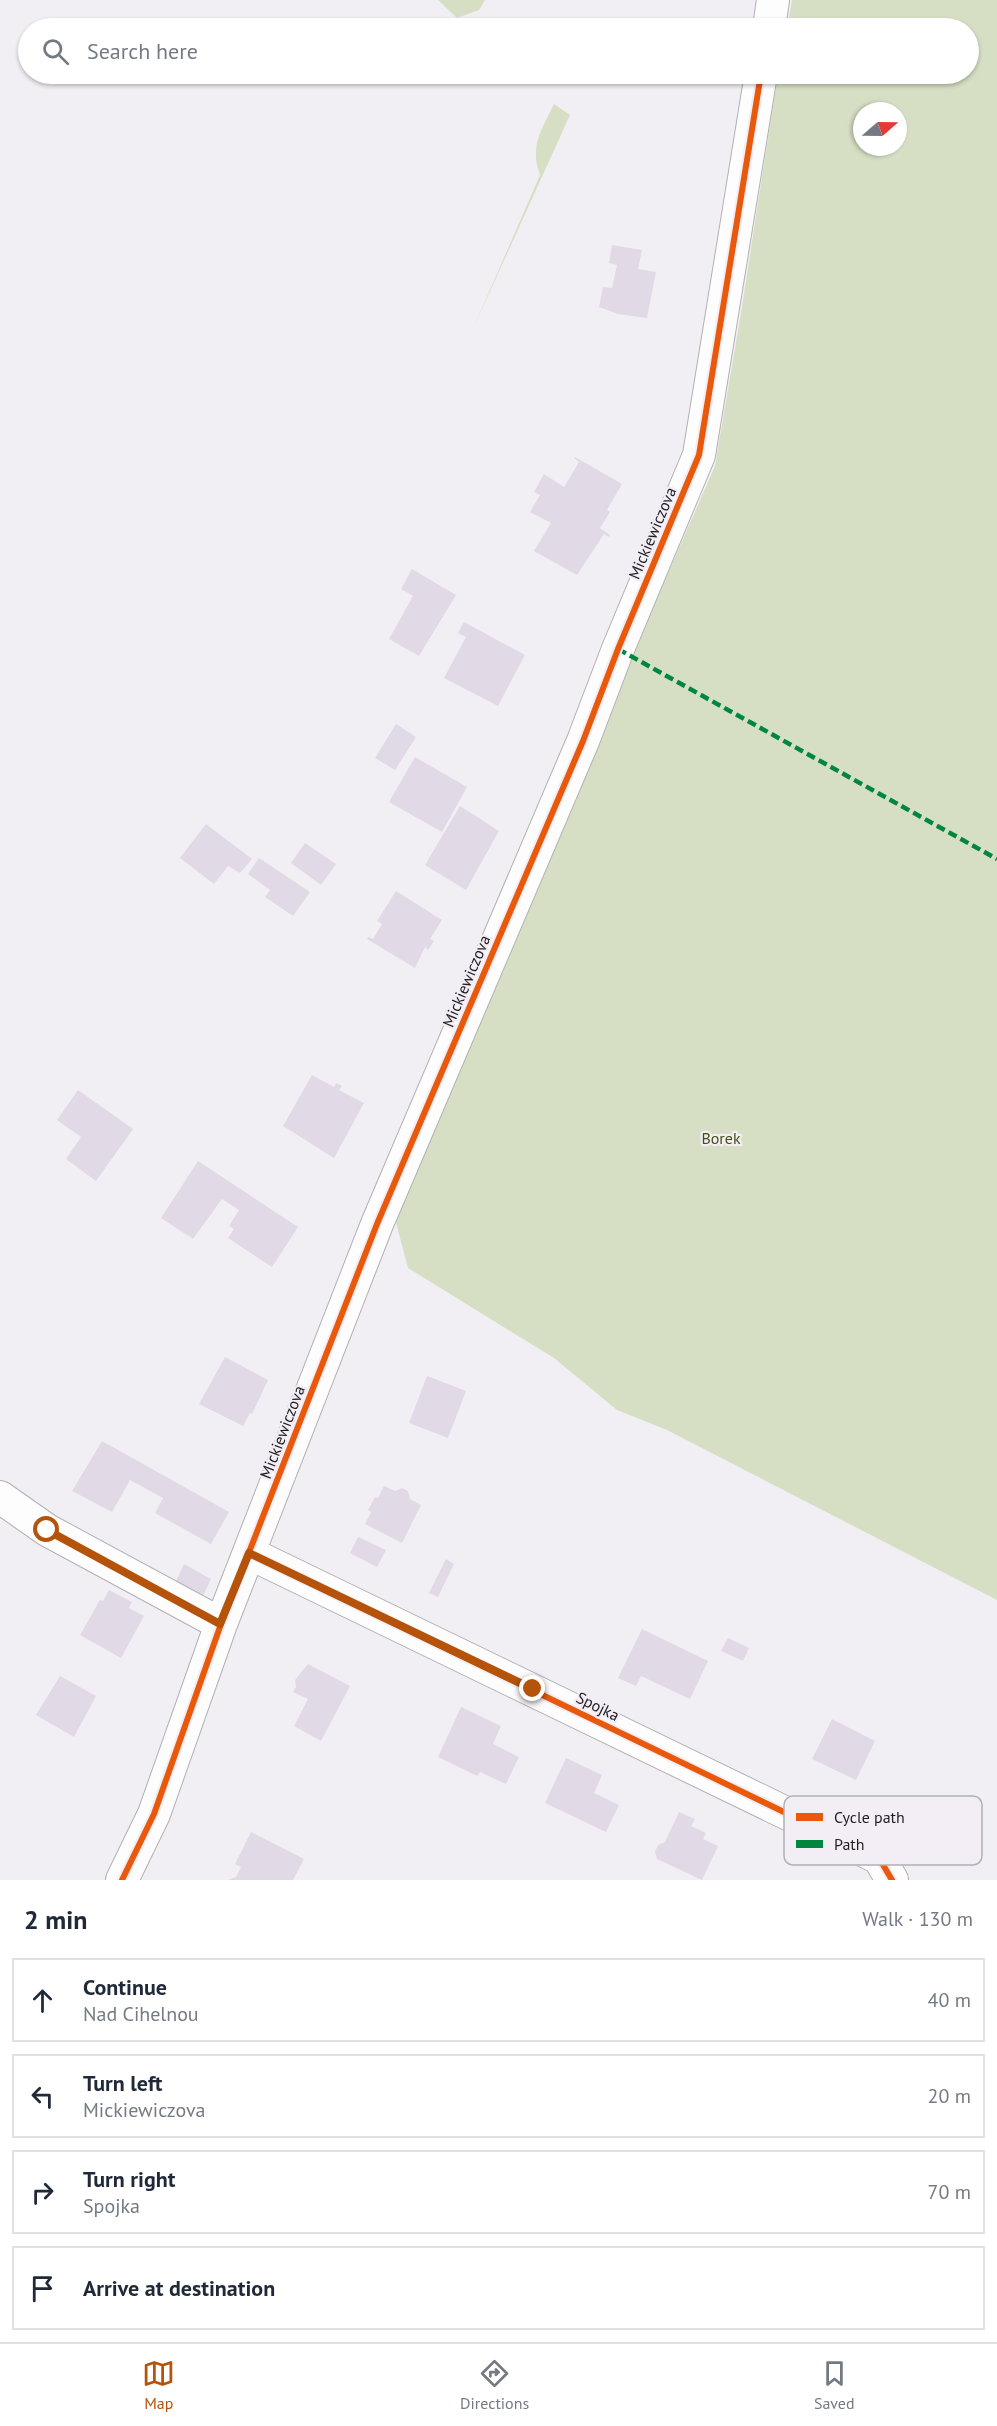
<!DOCTYPE html>
<html lang="en">
<head>
<meta charset="utf-8">
<style>
	body { margin:0; font-family:"PT Sans",sans-serif; background:#f6f6f7; color:#1f2937 }
	.compass { position:absolute; left:853px; top:102px; width:54px; height:54px; border-radius:50%; background:#fff; box-shadow:0 2px 4px #0004; rotate:70deg }
	.stop { position:absolute; width:18px; height:18px; margin:-14px; border:4px solid #b45309; border-radius:50%; background:#fff }
	.stop.end { background:#b45309; border-color:#fff; box-shadow:0 2px 6px #0008 }
	.list { margin:0; padding:0; list-style:none }
	h2 { display:flex; justify-content:space-between; align-items:center; height:78px; margin:0; padding:0 24px; font-size:26px }
	h2 small { font-size:20px; font-weight:400; color:#747a83 }
	.list li { display:grid; grid-template-columns:39px 1fr auto; gap:18px; align-items:center; box-sizing:border-box; height:84px; margin:0 12px 12px; padding:0 12px; border:2px solid #e0e1e3; border-radius:0px }
	.list b { display:block; font-size:22px; white-space:nowrap }
	.list p { margin:0; font-size:20px; white-space:nowrap; color:#747a83 }
	.list em { font-size:20px; font-style:normal; color:#747a83 }
	.icon { flex:none; width:33px; height:33px; fill:none; stroke:currentColor; stroke-width:2; stroke-linecap:round; stroke-linejoin:round }
	.map { position:relative; flex:none; width:997px; height:1880px; overflow:hidden }
	.search { position:absolute; background:#fff; box-shadow:0 2px 4px #0004; left:18px; right:18px; top:18px; height:66px; display:flex; align-items:center; gap:15px; box-sizing:border-box; padding:0 21px; border-radius:33px; color:#747a83; font-size:22px }
	.sheet { height:462px; background:#fff }
	nav { display:flex; justify-content:space-around; align-items:center; box-sizing:border-box; height:84px; border-top:2px solid #e0e1e3; background:#fff; font-size:16px; color:#747a83 }
	nav a { display:grid; justify-items:center; gap:3px }
	nav .on { color:#b45309 }
	.map>svg:first-child { display:block }
	.green { fill:#d6dfc4; fill-rule:evenodd }
	.building { fill:#e1d9e6 }
	.lines { fill:none; stroke-linecap:round; stroke-linejoin:round }
	.minor-casing { stroke:#b3b0b4; stroke-width:34 }
	.minor { stroke:#fdfdfd; stroke-width:32 }
	.quiet { stroke:#00873e; stroke-width:4.5; stroke-dasharray:9 4.5; stroke-linecap:butt }
	.cycleway-casing { stroke:#f3eef5; stroke-width:10 }
	.cycleway { stroke:#e8590c; stroke-width:6 }
	.route { stroke:#b45309; stroke-width:8 }
	.labels { text-anchor:middle; stroke-width:4.5; stroke-linejoin:round; paint-order:stroke }
	.street-label { font-size:16px; fill:#1f1d20; stroke:#f3eef5 }
	.park-label { font-size:16px; fill:#40520e; stroke:#f3eef5 }
	.key { fill:#f3eef5; stroke:#b3afb5; stroke-width:1.5 }
	.key-label { font-size:16px; fill:#1f1d20 }
</style>
</head>
<body>
<div class="map">
<svg width="997" height="1880" viewBox="0 0 997 1880">
	<rect width="100%" height="100%" fill="#f2eff4"/>
	<path class="green" d="M438 0H485L479 10 457 18Z
		M792 0H997V1600L667 1430 617 1410 554 1358 408 1268 391 1204 715 466 741 313 778 74H968V28H787ZM862 111H898V147H862Z
		M554 104 570 115 472 331 540 175C529 146 542 129 554 104Z"/>
	<path class="building" d="M642 22 668 28H641Z
		M612 245 642 250 638 269 656 272 647 318 618 314 599 307 603 287 612 288 617 265 609 263Z
		M575 457 622 484 607 510 610 512 600 528 610 535 609 537 604 534 577 575 534 551 551 523 530 512 540 495 534 492 544 474 564 487 579 462 574 458Z
		M412 569 456 595 419 656 389 639 413 596 401 589Z
		M464 622 525 655 498 706 444 678 466 637 458 633Z
		M396 724 416 737 395 770 375 758Z
		M415 757 467 787 442 832 389 802Z
		M460 806 499 831 466 890 425 865Z
		M206 824 252 859 240 873 228 866 214 884 180 858Z
		M305 843 336 864 321 885 291 863Z
		M259 858 310 892 293 916 265 897 270 890 248 874Z
		M396 891 442 920 430 939 434 941 428 950 425 947 415 968 367 939 368 937 373 939 382 924 377 921Z
		M312 1075 334 1087 336 1083 342 1086 339 1090 364 1103 334 1158 283 1126Z
		M78 1090 133 1129 96 1181 66 1159 81 1137 57 1120Z
		M198 1161 298 1227 272 1267 228 1238 234 1229 229 1226 239 1210 222 1199 193 1239 161 1218Z
		M225 1357 268 1380 252 1414 250 1413 243 1426 199 1404Z
		M427 1376 466 1391 448 1438 409 1423Z
		M102 1441 229 1512 211 1544 155 1513 163 1498 130 1480 112 1512 72 1491Z
		M384 1486 395 1491 402 1488 408 1491 410 1499 421 1505 402 1543 365 1524 371 1512 368 1510 375 1497 378 1498Z
		M358 1537 386 1550 377 1567 350 1553Z
		M446 1559 454 1564 438 1597 429 1593Z
		M184 1564 211 1579 202 1598 175 1583Z
		M109 1590 132 1602 129 1608 144 1616 121 1658 80 1635 100 1600 103 1601Z
		M642 1629 708 1661 690 1699 641 1676 636 1686 618 1678Z
		M728 1638 749 1648 743 1661 721 1651Z
		M308 1664 350 1686 321 1741 294 1726 308 1699 293 1692 296 1687 295 1680Z
		M60 1676 96 1696 74 1737 36 1715Z
		M461 1707 501 1726 493 1744 519 1757 506 1784 480 1772 477 1776 438 1757Z
		M832 1719 875 1741 856 1780 812 1759Z
		M566 1758 602 1775 594 1793 619 1805 606 1832 545 1803Z
		M679 1812 695 1819 691 1826 706 1833 703 1839 718 1846 702 1880 657 1859 655 1852 658 1845 665 1842Z
		M251 1832 304 1859 293 1880H228L236 1877 241 1867 235 1864Z"/>
	<g class="lines">
		<g class="minor-casing">
			<path id="minor" d="M769 28 773 0
				M0 1497 47 1530 221 1624
				M249 1553 879 1858 892 1880
				M122 1880 154 1814 221 1624 377 1224 583 741 618 649 699 455 761 74"/>
		</g>
		<use href="#minor" class="minor"/>
		<path class="quiet" d="M618 649 997 859"/>
		<g class="cycleway-casing">
			<path id="cycleway" d="M249 1553 879 1858 892 1880
				M122 1880 154 1814 221 1624 377 1224 583 741 618 649 699 455 761 74"/>
		</g>
		<use href="#cycleway" class="cycleway"/>
	</g>
	<g class="lines">
		<path class="route" d="M47 1530 220 1624 249 1553 533 1689"/>
	</g>
	<g class="labels">
		<g class="street-label">
			<text transform="translate(652 533) rotate(-67)" y="6">Mickiewiczova</text>
			<text transform="translate(466 981) rotate(-67)" y="6">Mickiewiczova</text>
			<text transform="translate(282 1432) rotate(-69)" y="6">Mickiewiczova</text>
			<text transform="translate(598 1706) rotate(26)" y="6">Spojka</text>
		</g>
		<g class="park-label">
			<text x="721" y="1144">Borek</text>
		</g>
	</g>
	<rect x="784" y="1796" width="198" height="69" rx="9" class="key"/>
	<rect x="796" y="1813" width="27" height="8" fill="#e8590c"/>
	<rect x="796" y="1840" width="27" height="8" fill="#00873e"/>
	<g class="key-label">
		<text x="834" y="1823">Cycle path</text>
		<text x="834" y="1850">Path</text>
	</g>
</svg>
<svg class="compass" viewBox="-18 -18 36 36"><path d="M0-13l5 13h-10z" fill="#e53935"/><path d="M0 13l5-13h-10z" fill="#747a83"/></svg>
<div class="stop" style="left:47px;top:1530px"></div>
<div class="stop end" style="left:533px;top:1689px"></div>
<div class="search"><svg class="icon" aria-label="search" viewBox="0 0 24 24"><circle cx="10" cy="10" r="6"/><path d="M15 15l6 6"/></svg>Search here</div>
</div>
<section class="sheet">
<h2>2 min<small>Walk · 130 m</small></h2>
<ul class="list">
<li><svg class="icon" aria-label="ahead" viewBox="0 0 24 24"><path d="M12 20V5M6 11l6-6 6 6"/></svg><div><b>Continue</b><p>Nad Cihelnou</p></div><em>40 m</em></li>
<li><svg class="icon" aria-label="left" viewBox="0 0 24 24"><path d="M17 20v-9H6M10 6l-5 5 5 5"/></svg><div><b>Turn left</b><p>Mickiewiczova</p></div><em>20 m</em></li>
<li><svg class="icon" aria-label="right" viewBox="0 0 24 24"><path d="M7 20v-9h11M14 6l5 5-5 5"/></svg><div><b>Turn right</b><p>Spojka</p></div><em>70 m</em></li>
<li><svg class="icon" aria-label="arrive" viewBox="0 0 24 24"><path d="M6 21V4h12l-3 4 3 4H6"/></svg><div><b>Arrive at destination</b></div></li>
</ul>
</section>
<nav>
<a class="on"><svg class="icon" aria-label="map" viewBox="0 0 24 24"><path d="M3 6l6-2 6 2 6-2v14l-6 2-6-2-6 2zM9 4v14M15 6v14"/></svg>Map</a>
<a><svg class="icon" aria-label="directions" viewBox="0 0 24 24"><path d="M12 3l9 9-9 9-9-9zM9 14v-3h6M13 9l2 2-2 2"/></svg>Directions</a>
<a><svg class="icon" aria-label="saved" viewBox="0 0 24 24"><path d="M7 4h10v16l-5-4-5 4z"/></svg>Saved</a>
</nav>
</body>
</html>
